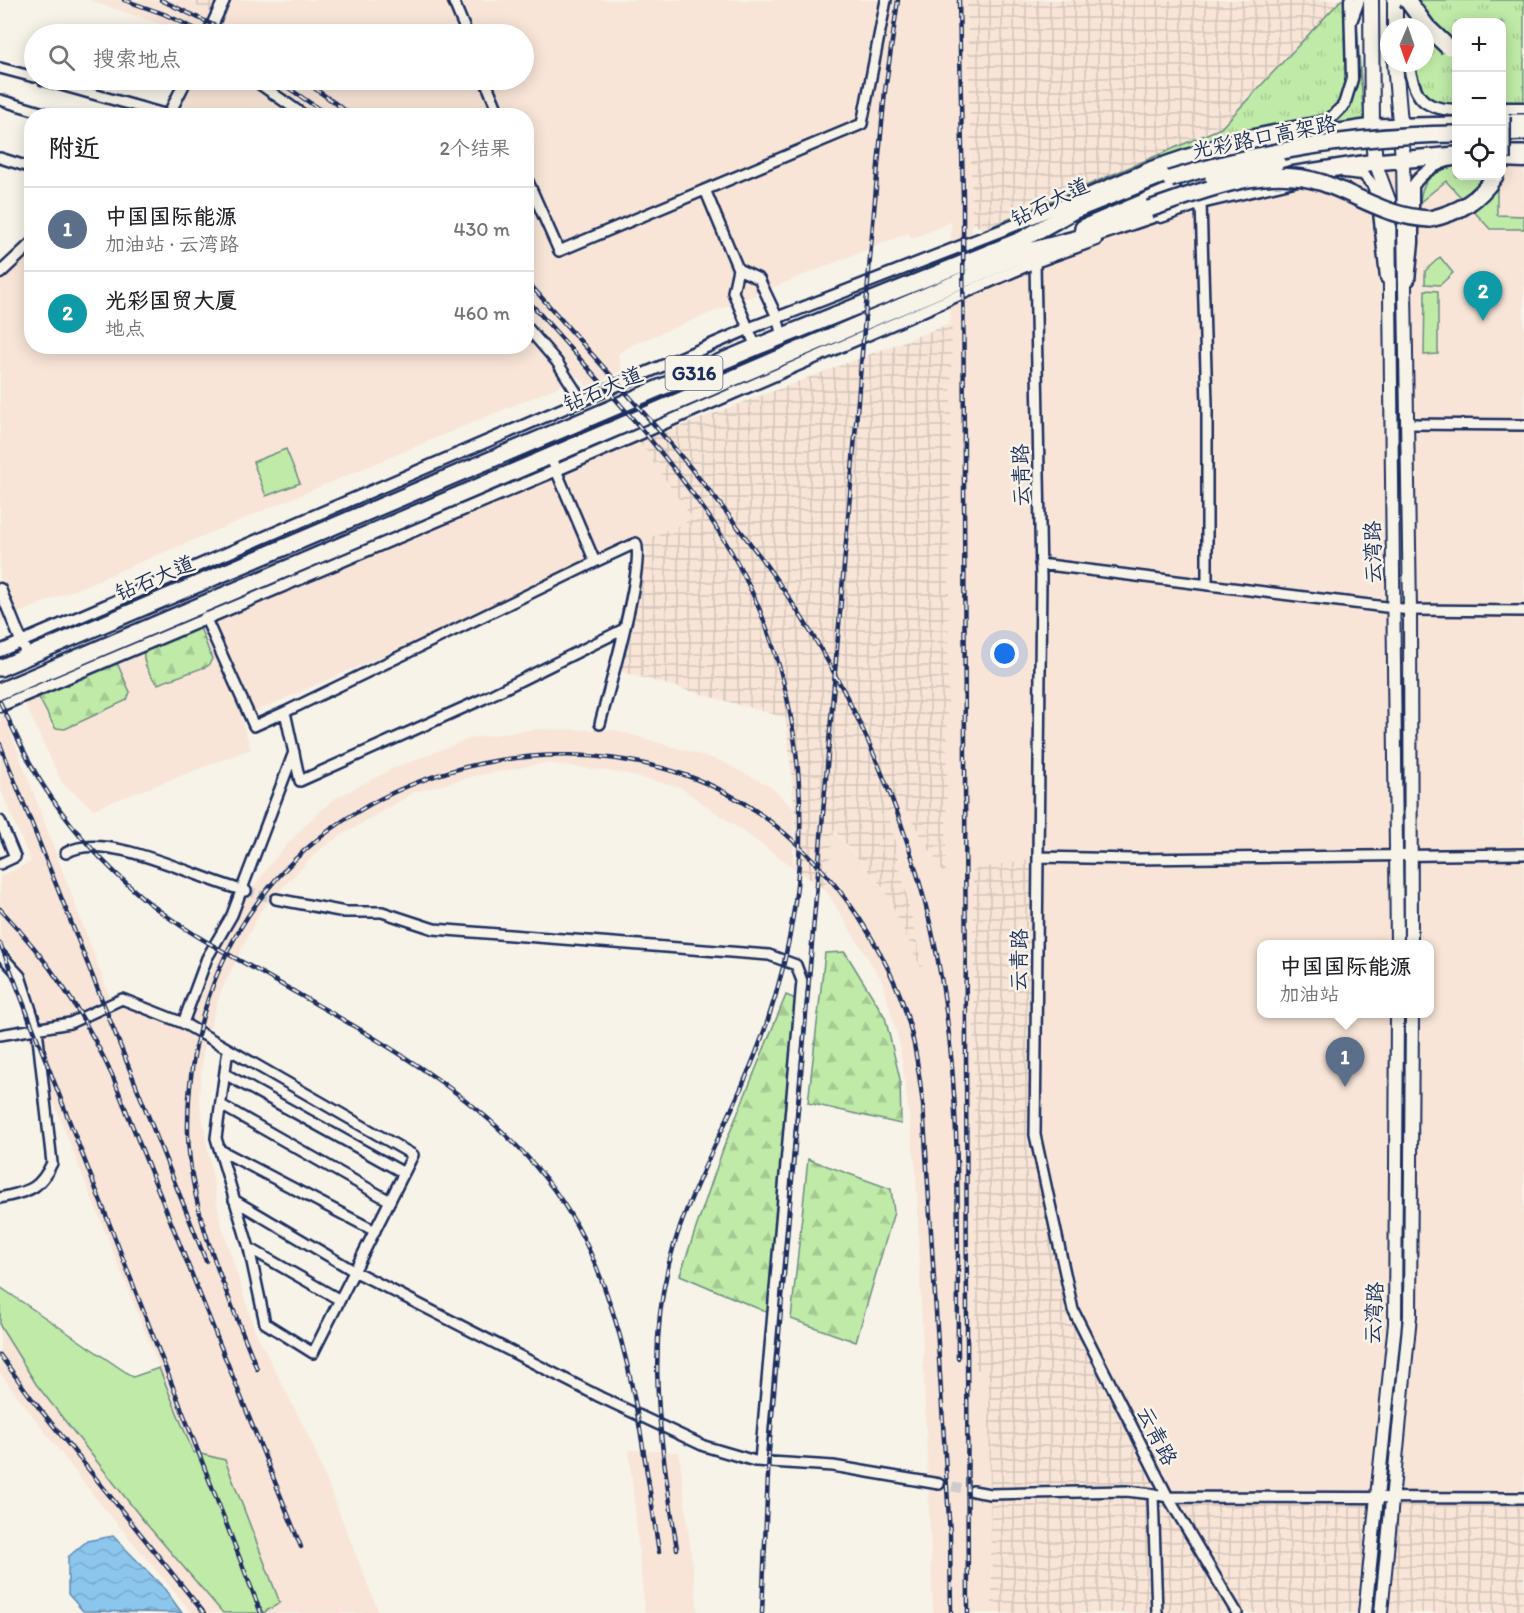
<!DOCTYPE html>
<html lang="zh">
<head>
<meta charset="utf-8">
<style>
	body { margin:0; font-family:Itim,"LXGW WenKai TC",sans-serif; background:#f2f2f2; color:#202124 }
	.controls { position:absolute; right:18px; top:18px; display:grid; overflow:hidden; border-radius:12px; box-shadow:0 3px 15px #0003 }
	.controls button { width:54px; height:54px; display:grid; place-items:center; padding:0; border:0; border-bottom:2px solid #e0e0e0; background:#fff; color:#202124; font:30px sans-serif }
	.compass { position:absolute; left:1380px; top:18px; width:54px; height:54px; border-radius:50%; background:#fff; box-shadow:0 3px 15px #0003; rotate:182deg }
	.you { position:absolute; left:1005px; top:654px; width:21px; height:21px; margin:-15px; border:4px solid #fff; border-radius:50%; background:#1a73e8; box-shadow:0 0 0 9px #1a73e833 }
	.badge { display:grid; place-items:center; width:39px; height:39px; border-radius:50%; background:#0b8043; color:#fff; font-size:20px; font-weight:700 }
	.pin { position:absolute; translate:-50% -50px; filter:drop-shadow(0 2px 3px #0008) }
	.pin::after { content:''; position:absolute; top:32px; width:21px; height:18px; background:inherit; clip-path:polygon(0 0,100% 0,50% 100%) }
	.popup { position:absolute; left:1257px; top:940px; width:177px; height:78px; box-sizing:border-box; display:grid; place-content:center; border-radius:12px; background:#fff; filter:drop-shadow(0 2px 4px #0005); font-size:20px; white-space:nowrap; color:#757577 }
	.popup b { font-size:22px; color:#202124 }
	.popup::after { content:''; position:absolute; left:50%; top:100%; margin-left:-12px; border:12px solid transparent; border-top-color:#fff }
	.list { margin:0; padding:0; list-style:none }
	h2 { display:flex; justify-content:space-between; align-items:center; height:78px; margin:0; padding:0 24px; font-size:26px }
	h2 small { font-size:20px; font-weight:400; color:#757577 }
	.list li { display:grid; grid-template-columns:39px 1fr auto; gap:18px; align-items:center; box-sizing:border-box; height:84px; padding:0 24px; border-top:2px solid #e0e0e0 }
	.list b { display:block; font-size:22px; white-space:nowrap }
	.list p { margin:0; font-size:20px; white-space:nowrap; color:#757577 }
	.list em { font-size:20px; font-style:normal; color:#757577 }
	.icon { flex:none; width:33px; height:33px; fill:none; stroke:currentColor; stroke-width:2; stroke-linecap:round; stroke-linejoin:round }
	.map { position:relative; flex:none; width:1524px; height:1613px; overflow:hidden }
	.search { position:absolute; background:#fff; box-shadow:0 3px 15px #0003; left:24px; top:24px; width:510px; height:66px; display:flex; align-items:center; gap:15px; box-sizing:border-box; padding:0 21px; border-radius:33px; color:#757577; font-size:22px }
	.panel { position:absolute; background:#fff; box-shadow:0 3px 15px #0003; left:24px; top:108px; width:510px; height:246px; border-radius:24px }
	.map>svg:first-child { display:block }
	.built { fill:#f8e5d7; fill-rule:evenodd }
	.industrial { fill:url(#industrial-grid) }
	.grass { fill:#bfeaa7; stroke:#6d8c82; stroke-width:1.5 }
	.forest { fill:url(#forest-firs); stroke:#6d8c82; stroke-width:1.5 }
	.park { fill:url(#park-tufts); stroke:#6d8c82; stroke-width:1.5 }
	.water { fill:url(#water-waves); stroke:#5f8ab3; stroke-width:1.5 }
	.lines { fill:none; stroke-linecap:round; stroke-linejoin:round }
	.minor-tunnel { stroke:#cbcccc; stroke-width:9; stroke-dasharray:9 4.5; stroke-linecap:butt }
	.minor-casing { stroke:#1b2f5e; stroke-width:14 }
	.tertiary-casing { stroke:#1b2f5e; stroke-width:15 }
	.secondary-casing { stroke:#1b2f5e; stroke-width:16 }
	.primary-casing { stroke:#1b2f5e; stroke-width:18 }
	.trunk-casing { stroke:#1b2f5e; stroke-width:20 }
	.minor { stroke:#f7f3e8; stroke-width:9 }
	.tertiary { stroke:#f7f3e8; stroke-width:10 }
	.secondary { stroke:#f7f3e8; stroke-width:12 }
	.primary { stroke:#f7f3e8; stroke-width:14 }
	.trunk { stroke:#f7f3e8; stroke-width:15 }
	.rail-casing { stroke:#1b2f5e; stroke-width:4.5 }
	.rail { stroke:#f7f3e8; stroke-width:2; stroke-dasharray:7; stroke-linecap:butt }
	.trunk-bridge-casing { stroke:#1b2f5e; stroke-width:20; stroke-linecap:butt }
	.trunk-bridge { stroke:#f7f3e8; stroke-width:15 }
	.labels { text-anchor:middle; stroke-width:5; stroke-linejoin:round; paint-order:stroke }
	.shield { fill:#f7f3e8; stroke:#5d6a87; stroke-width:1.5 }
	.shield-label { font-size:20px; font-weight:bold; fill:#1b2f5e }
	.street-label { font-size:21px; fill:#1b2f5e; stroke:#f7f3e8 }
</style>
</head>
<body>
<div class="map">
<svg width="1524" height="1613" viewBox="0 0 1524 1613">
	<defs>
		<pattern id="industrial-grid" width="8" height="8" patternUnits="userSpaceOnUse" patternTransform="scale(1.5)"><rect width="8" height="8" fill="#f8e5d7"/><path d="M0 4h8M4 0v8" fill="none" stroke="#d4c5bb"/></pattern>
		<pattern id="forest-firs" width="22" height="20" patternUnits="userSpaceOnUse" patternTransform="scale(1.5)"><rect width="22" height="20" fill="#bfeaa7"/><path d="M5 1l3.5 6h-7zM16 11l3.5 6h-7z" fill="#a4c992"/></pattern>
		<pattern id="park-tufts" width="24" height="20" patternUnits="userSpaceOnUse" patternTransform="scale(1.5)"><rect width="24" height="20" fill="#bfeaa7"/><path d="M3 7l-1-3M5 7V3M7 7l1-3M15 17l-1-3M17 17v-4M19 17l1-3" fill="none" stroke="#a4c992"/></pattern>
		<pattern id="water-waves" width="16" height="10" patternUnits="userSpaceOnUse" patternTransform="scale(1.5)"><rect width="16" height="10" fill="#8cc6ec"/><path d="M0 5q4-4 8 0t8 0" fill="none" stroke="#78aacd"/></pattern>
	</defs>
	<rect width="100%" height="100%" fill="#f7f3e8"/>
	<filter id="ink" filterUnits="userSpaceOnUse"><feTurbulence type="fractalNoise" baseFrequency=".0167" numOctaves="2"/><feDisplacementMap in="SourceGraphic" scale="12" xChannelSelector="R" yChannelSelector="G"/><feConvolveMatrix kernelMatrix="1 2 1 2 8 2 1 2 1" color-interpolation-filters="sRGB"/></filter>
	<g filter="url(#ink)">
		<path class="built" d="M88 0H187L219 18 228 0H967L972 222 971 297 1035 267 1217 192 1456 155V176H1502V154H1524V1498L1168 1497 1073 1310 973 870 975 1369H988L992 1613H933L916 1171 900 1045 882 981 825 889 833 830 885 890 924 973 889 815 901 801 946 877 951 222 912 239 908 233 634 344 618 354 622 370 588 387 578 376 560 386 0 621V273L31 243 32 346H526V116L168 115 186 80H524V34H180L160 24ZM1261 944H1429V1014H1261Z
			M639 442 694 519 241 718 251 749 93 809 62 783 17 687Z
			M1 706 112 1003 122 999 188 1025 242 903 275 858 308 822 334 799 392 769 471 738 538 729 615 730 721 761 771 787 794 809 793 867 680 787 621 773 546 763 475 776 415 792 332 841 318 851 261 910 221 991 204 1046 199 1097 220 1220 255 1331 310 1439 379 1613H263L280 1602 193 1452 23 1026 42 1019 27 974 0 940V876L31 862 0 788Z
			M0 1326 36 1384 143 1520 223 1613H192L94 1496 0 1373Z
			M629 1450 679 1452 698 1613H645Z"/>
		<path class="industrial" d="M187 0H228L219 19Z
			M967 0H1341L1221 128 983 230 972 222Z
			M952 323 946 878 901 802 889 815 925 977 885 890 834 830 825 889 793 867 796 857 794 801 786 718 619 671 646 552 642 541 693 519 639 442Z
			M1038 857 1035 1135 1073 1310 1168 1497 1524 1498V1613H992L988 1369 975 1370 973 870Z"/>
		<path class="grass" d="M1449 163H1456V176H1497V215L1524 216V229H1490L1446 181 1420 202C1421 182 1433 173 1449 163Z
			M1440 257 1453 273 1440 285 1425 284V271Z
			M1425 290 1438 291V354L1424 355Z
			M286 449 300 483 266 496 253 462Z
			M0 1287 133 1377 159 1368 193 1452 225 1460 280 1603 263 1613H223L143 1520 36 1384 0 1326Z"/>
		<path class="forest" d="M196 629 201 630 212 659 208 666 158 684C150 677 142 662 144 651Z
			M112 663 118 665 130 692 127 700 65 729 55 728 39 698 41 693Z
			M845 952 885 1017 900 1079 901 1124 808 1103 825 953Z
			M786 995 800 1001 773 1315 680 1275 723 1149Z
			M808 1159 891 1189 894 1212 856 1342 791 1319Z"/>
		<path class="park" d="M1341 0H1355L1364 120 1253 138 984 249 983 230 1221 128Z
			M1414 0H1524V104H1502V22H1456V105C1424 103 1414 97 1414 63H1425V27H1414Z"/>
		<path class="water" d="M113 1536 164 1588 182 1613 83 1611 68 1594V1557L87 1541Z"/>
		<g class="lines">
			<path class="minor-tunnel" d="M246 891 276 899
				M939 1484 973 1491"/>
			<g class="minor-casing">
				<path id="minor" d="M453 0 467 34
					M0 68 34 77
					M43 80 168 115
					M254 80 305 116
					M485 80 500 116
					M0 100 54 116
					M0 158 32 168
					M526 177 559 251 862 124 886 0
					M706 192 738 269 733 292 756 347
					M1201 203 1207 404V585
					M1035 262 1041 579 1035 1135 1073 1310 1168 1497 1237 1613
					M738 269 759 279 777 317 782 336
					M526 326 557 362 582 401
					M1407 424 1524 425
					M595 562 636 543C645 566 608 692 600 724
					M1040 564 1410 610 1524 611
					M205 617 254 726 285 712 595 562 550 456
					M285 712 300 781 483 699 624 629
					M0 821 15 857 0 864
					M66 853C105 828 203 882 246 891
					M1038 857 1134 859 1524 854
					M276 899 345 912H382L434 929 769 955 796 965 802 981 760 1461
					M0 954 20 976 37 1029 52 1163C39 1191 28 1191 0 1198
					M183 1023 413 1155 313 1353 265 1323 249 1248 216 1138 228 1049
					M0 1035 70 1023 122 999 183 1023 207 958 232 915 294 752
					M225 1074 404 1173
					M221 1105 390 1201
					M220 1150 375 1231
					M234 1200 354 1271 600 1397 704 1446 755 1461 833 1466 939 1484
					M249 1248 340 1300
					M973 1491 990 1494 1126 1491 1153 1494
					M1157 1613 1153 1494 1168 1497 1524 1498"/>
			</g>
			<g class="tertiary-casing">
				<path id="tertiary" d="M1352 19 1359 0
					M1409 27V3
					M208 34 224 0
					M1408 63C1415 95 1420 109 1456 110
					M1502 108H1524
					M168 116 186 80
					M1502 161 1524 162
					M1344 172 1363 174 1373 185 1378 202 1386 278
					M1161 217 1201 203 1294 181
					M0 273 32 243
					M1409 280 1413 243V186C1421 173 1438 162 1453 160
					M0 589 24 648
					M0 651 748 329 1023 222 1151 167 1234 139 1329 120 1344 105 1352 79 1350 0
					M0 706 557 470 1035 262 1096 240"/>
			</g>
			<g class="secondary-casing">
				<path id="secondary" d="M1403 159 1410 610 1411 944
					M1375 162 1389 200 1397 944
					M1365 1613 1395 1323 1397 1014
					M1381 1613 1410 1316 1412 1014"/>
			</g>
			<g class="primary-casing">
				<path id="primary" d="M1371 0 1372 127 1375 162
					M1395 27V0
					M1395 63 1403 159"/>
			</g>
			<g class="trunk-casing">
				<path id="trunk" d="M1502 122H1524
					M1502 133 1524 132
					M1502 154H1524
					M1290 175 1375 162 1456 155
					M1430 219C1460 212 1478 201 1495 176
					M1083 228 1173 190
					M0 668 756 347 1021 240 1075 210 1195 162 1241 147 1372 127 1456 125
					M0 691 1033 250 1098 233 1166 210"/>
			</g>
			<use href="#minor" class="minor"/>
			<use href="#tertiary" class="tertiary"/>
			<use href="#secondary" class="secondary"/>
			<use href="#primary" class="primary"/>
			<use href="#trunk" class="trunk"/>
			<g class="rail-casing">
				<path id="rail" d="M124 0 164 14 206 34
					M161 0 232 34
					M959 0 963 199 968 1613
					M277 80 329 116
					M303 80 353 116
					M526 280C610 375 698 469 771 572 857 692 918 838 942 983 962 1107 957 1233 958 1358
					M526 298C590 372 660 443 714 524 814 675 823 870 762 1037 740 1099 706 1157 683 1219 640 1330 660 1436 677 1549
					M0 702C16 734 30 768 51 797 76 834 109 869 143 898 177 926 215 947 253 968 369 1036 512 1104 578 1228 631 1327 642 1443 659 1552
					M0 744 206 1261
					M0 909C50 962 81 1009 112 1075L301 1547
					M0 943 261 1613
					M0 1355 32 1399 204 1613
					M257 1369C228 1294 190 1216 188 1134 187 1052 208 970 257 903 352 773 535 724 685 775 783 809 857 896 897 988 913 1025 918 1065 923 1104L950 1535 951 1613
					M762 1613 769 1451 877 176 885 91 898 0"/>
			</g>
			<use href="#rail" class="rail"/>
			<g class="trunk-bridge-casing">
				<path id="trunk-bridge" d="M1407 0 1427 27 1448 47
					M1502 117V160
					M1213 177 1277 162
					M1170 179C1263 150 1359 135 1456 134
					M1149 209C1204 191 1265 163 1323 183 1362 197 1387 217 1430 219"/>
			</g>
			<use href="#trunk-bridge" class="trunk-bridge"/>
		</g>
	</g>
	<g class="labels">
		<rect class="shield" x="665.5" y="356" width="57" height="34" rx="4.5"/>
		<g class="shield-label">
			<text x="694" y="380">G316</text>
		</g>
		<g class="street-label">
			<text transform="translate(1264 137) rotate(-11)" y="7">光彩路口高架路</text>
			<text transform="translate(1050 202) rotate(-26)" y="7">钻石大道</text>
			<text transform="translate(603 389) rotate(-23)" y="7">钻石大道</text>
			<text transform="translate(1021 475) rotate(-91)" y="7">云青路</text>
			<text transform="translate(1373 552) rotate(-91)" y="7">云湾路</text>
			<text transform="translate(155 578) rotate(-23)" y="7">钻石大道</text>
			<text transform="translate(1019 960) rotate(-89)" y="7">云青路</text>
			<text transform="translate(1374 1313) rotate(-87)" y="7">云湾路</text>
			<text transform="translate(1157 1436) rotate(63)" y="7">云青路</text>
		</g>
	</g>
</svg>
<div class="controls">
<button>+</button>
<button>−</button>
<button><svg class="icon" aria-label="locate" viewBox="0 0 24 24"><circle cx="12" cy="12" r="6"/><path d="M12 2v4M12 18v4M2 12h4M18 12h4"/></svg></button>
</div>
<svg class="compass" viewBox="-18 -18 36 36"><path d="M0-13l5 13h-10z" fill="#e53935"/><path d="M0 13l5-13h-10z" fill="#757577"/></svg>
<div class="you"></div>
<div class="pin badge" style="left:1345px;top:1087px;background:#5c6f8a">1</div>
<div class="popup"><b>中国国际能源</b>加油站</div>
<div class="pin badge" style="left:1483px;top:321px;background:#0f9aa8">2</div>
<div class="search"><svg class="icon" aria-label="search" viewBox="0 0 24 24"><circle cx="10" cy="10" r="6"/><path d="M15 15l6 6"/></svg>搜索地点</div>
<section class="panel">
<h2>附近<small>2个结果</small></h2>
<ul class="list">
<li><span class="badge" style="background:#5c6f8a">1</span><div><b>中国国际能源</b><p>加油站 · 云湾路</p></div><em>430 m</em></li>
<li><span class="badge" style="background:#0f9aa8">2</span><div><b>光彩国贸大厦</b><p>地点</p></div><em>460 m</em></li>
</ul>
</section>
</div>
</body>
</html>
